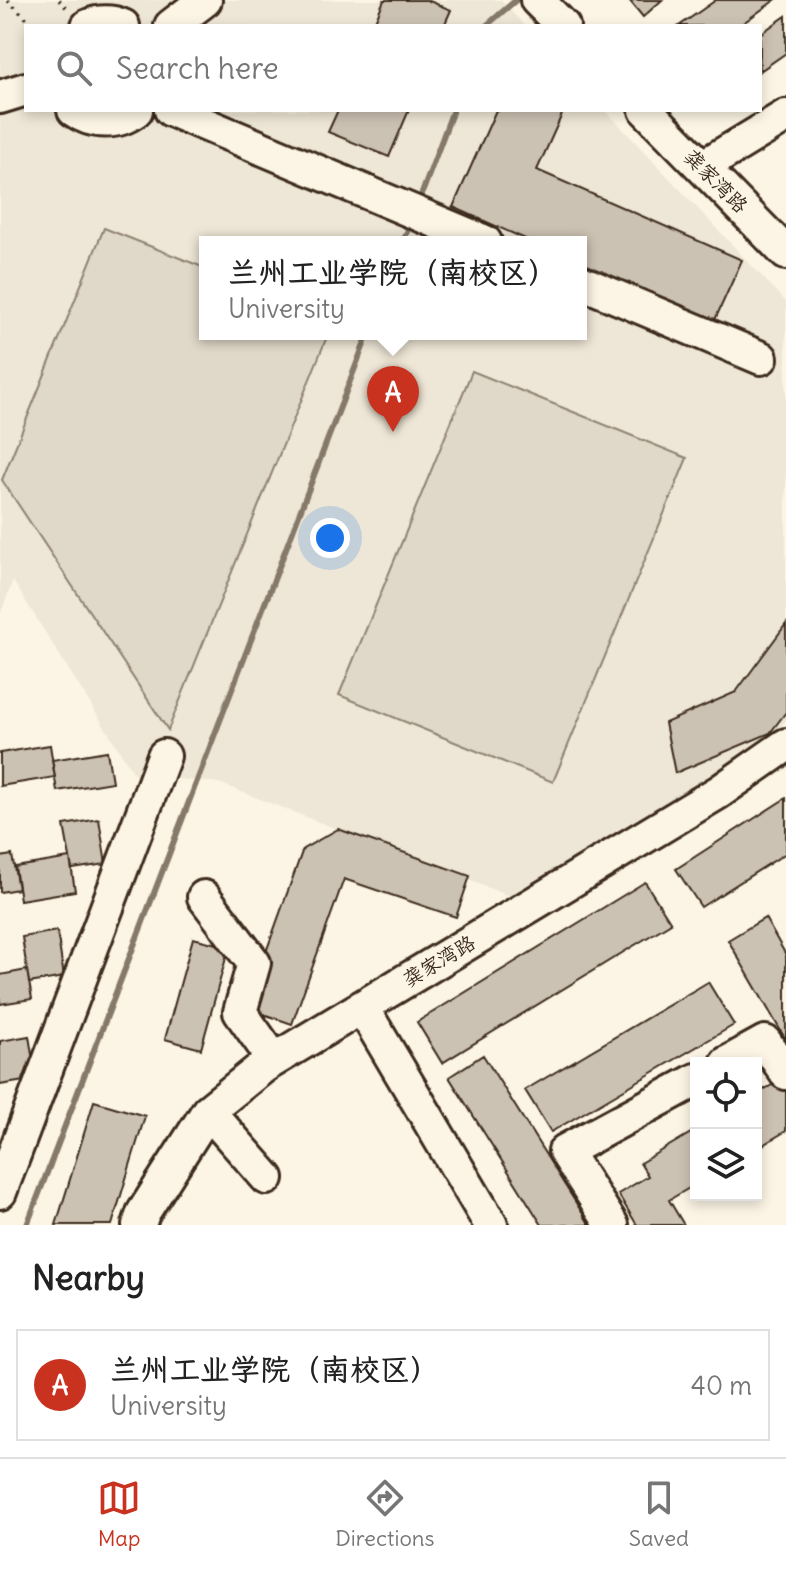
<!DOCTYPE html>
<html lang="en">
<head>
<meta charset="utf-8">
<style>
	body { margin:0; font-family:Delius,"LXGW WenKai TC",sans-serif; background:#f6f6f6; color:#222 }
	.controls { position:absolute; right:24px; bottom:24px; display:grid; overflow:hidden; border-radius:0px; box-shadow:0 4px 12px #0003 }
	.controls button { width:72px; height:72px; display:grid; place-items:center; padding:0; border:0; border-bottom:2px solid #e0e0e0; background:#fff; color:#222; font:40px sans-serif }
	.you { position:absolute; left:330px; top:538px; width:28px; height:28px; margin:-20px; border:6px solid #fff; border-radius:50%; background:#1a73e8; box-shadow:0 0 0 12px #1a73e833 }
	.badge { display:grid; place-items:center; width:52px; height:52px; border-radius:50%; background:#c8321e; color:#fff; font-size:26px; font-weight:700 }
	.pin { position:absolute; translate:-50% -66px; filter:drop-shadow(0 2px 4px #0008) }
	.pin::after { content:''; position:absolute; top:42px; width:28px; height:24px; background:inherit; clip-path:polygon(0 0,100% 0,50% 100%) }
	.popup { position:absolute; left:199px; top:236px; width:388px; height:104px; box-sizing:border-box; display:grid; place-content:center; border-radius:0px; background:#fff; filter:drop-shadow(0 2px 6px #0005); font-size:26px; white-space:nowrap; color:#767676 }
	.popup b { font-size:30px; color:#222 }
	.popup::after { content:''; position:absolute; left:50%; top:100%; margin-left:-16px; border:16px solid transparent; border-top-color:#fff }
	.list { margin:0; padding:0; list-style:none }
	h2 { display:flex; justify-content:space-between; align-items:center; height:104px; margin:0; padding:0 32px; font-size:34px }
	h2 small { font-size:26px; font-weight:400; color:#767676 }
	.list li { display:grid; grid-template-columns:52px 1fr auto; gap:24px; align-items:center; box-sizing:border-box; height:112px; margin:0 16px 16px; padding:0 16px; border:2px solid #e0e0e0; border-radius:0px }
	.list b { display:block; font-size:30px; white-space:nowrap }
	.list p { margin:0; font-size:26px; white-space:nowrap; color:#767676 }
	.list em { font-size:26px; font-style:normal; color:#767676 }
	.icon { flex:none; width:44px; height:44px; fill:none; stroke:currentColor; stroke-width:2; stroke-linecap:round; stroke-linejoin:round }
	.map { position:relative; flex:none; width:786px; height:1225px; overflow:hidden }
	.search { position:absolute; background:#fff; box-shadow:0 4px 12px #0003; left:24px; right:24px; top:24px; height:88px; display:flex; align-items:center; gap:20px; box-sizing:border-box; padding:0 28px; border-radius:0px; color:#767676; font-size:30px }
	.sheet { height:232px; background:#fff }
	nav { display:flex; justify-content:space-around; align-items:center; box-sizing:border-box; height:112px; border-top:2px solid #e0e0e0; background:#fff; font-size:22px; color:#767676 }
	nav a { display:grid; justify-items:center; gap:4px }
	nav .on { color:#c8321e }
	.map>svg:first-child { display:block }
	.built { fill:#eee6d6; fill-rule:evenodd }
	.green { fill:#e0d8c8; stroke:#8e8173; stroke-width:2 }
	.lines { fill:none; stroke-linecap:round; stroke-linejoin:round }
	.stream { stroke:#85796b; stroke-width:6 }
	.building { fill:#ccc2b3; stroke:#3b2a1e; stroke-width:2 }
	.minor-casing { stroke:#3b2a1e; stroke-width:38 }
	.path { stroke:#3b2a1e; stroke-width:4; stroke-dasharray:2 6; stroke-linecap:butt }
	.minor { stroke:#fcf5e5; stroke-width:32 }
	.labels { text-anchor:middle; stroke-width:7; stroke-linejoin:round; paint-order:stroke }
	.street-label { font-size:20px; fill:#3b2a1e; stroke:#fcf5e5 }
</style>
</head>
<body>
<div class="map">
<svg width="786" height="1225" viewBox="0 0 786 1225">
	<rect width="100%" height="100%" fill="#fcf5e5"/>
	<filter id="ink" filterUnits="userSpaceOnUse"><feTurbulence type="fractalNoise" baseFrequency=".0125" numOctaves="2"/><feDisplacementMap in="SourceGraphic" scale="16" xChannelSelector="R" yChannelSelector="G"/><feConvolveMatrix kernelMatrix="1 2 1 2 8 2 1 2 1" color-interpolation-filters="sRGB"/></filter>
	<g filter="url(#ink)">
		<path class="built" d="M0 0H501L525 26H26V110H605L786 302V721L726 772 509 896 219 783 135 775 13 581 0 615ZM205 242H581V334H205Z"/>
		<path class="green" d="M104 228 205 268V334H328L168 730 2 480Z
			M472 371 687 458 553 782 339 695Z"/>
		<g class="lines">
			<path class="stream" d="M486 26 516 0
				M418 204 453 110
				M403 242 411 222
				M27 1225 368 334"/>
		</g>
		<path class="building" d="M384 0H427L451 10 444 26H373Z
			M629 0H662L643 17Z
			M716 0H775L739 26H679Z
			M786 16V53L760 71V34Z
			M338 110H409L389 157 328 132Z
			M496 110H564L537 170 742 260 714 322 581 264V242H532L453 207Z
			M786 624V712L770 733 675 773 665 723 736 692Z
			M50 745 55 777 0 786V753Z
			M107 751 112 782 57 791 52 760Z
			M786 798V853L701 907 676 869Z
			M99 819 106 864 72 869 64 825Z
			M338 829 470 876 456 917 344 879 292 1024 246 1008 303 849Z
			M12 855 18 889 0 892V857Z
			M70 858 75 891 20 900 15 867Z
			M645 882 671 923 442 1063 417 1022Z
			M765 918 786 955V1040L728 940Z
			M57 931 64 977 29 983 22 937Z
			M193 938 229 947 201 1049 165 1039Z
			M27 970 32 999 0 1004V975Z
			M708 982 734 1025 551 1132 525 1090Z
			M29 1036 36 1079 0 1085V1041Z
			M483 1055 590 1225H542L449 1077Z
			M781 1080 786 1089V1131L756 1149V1094Z
			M94 1101 145 1116 112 1225H56Z
			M696 1130V1184L669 1200 684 1225H637L618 1194 648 1176 640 1163Z"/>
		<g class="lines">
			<g class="minor-casing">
				<path id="minor" d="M537 0 563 26
					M88 26C99 21 112 21 123 26
					M171 26 205 0
					M0 97 26 89
					M74 110C93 124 118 124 136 110
					M171 110 485 242
					M646 110 786 253
					M702 167 786 116
					M581 282 761 358
					M204 897 254 963 240 1012 274 1060
					M362 1007 491 1225
					M727 1063 765 1042 786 1073
					M208 1111 267 1178
					M0 1192 164 756
					M139 1225 143 1213 208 1111 264 1066 719 792 786 745
					M612 1225 565 1151 696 1080"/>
			</g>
			<path class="path" d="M8 0 34 26
				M59 0 69 10"/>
			<use href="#minor" class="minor"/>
		</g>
	</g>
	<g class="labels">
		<g class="street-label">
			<text transform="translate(716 181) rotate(45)" y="7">龚家湾路</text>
			<text transform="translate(439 961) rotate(-31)" y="7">龚家湾路</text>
		</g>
	</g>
</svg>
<div class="controls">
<button><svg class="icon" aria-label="locate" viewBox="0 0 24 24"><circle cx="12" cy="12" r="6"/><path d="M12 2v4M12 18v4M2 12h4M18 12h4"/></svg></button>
<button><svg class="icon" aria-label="layers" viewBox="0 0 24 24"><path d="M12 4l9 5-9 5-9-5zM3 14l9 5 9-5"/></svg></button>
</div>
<div class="you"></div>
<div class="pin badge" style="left:393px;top:432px">A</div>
<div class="popup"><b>兰州工业学院（南校区）</b>University</div>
<div class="search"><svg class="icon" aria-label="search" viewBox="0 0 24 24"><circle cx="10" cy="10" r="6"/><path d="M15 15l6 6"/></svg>Search here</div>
</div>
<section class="sheet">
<h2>Nearby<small></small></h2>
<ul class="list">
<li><span class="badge">A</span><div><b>兰州工业学院（南校区）</b><p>University</p></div><em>40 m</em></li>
</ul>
</section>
<nav>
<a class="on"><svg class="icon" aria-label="map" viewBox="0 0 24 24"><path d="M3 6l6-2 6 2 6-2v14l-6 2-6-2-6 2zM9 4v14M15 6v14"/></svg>Map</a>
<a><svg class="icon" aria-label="directions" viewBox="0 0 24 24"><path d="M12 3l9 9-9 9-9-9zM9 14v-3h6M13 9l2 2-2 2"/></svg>Directions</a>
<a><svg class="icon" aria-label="saved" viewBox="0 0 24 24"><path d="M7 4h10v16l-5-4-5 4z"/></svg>Saved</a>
</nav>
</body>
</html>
